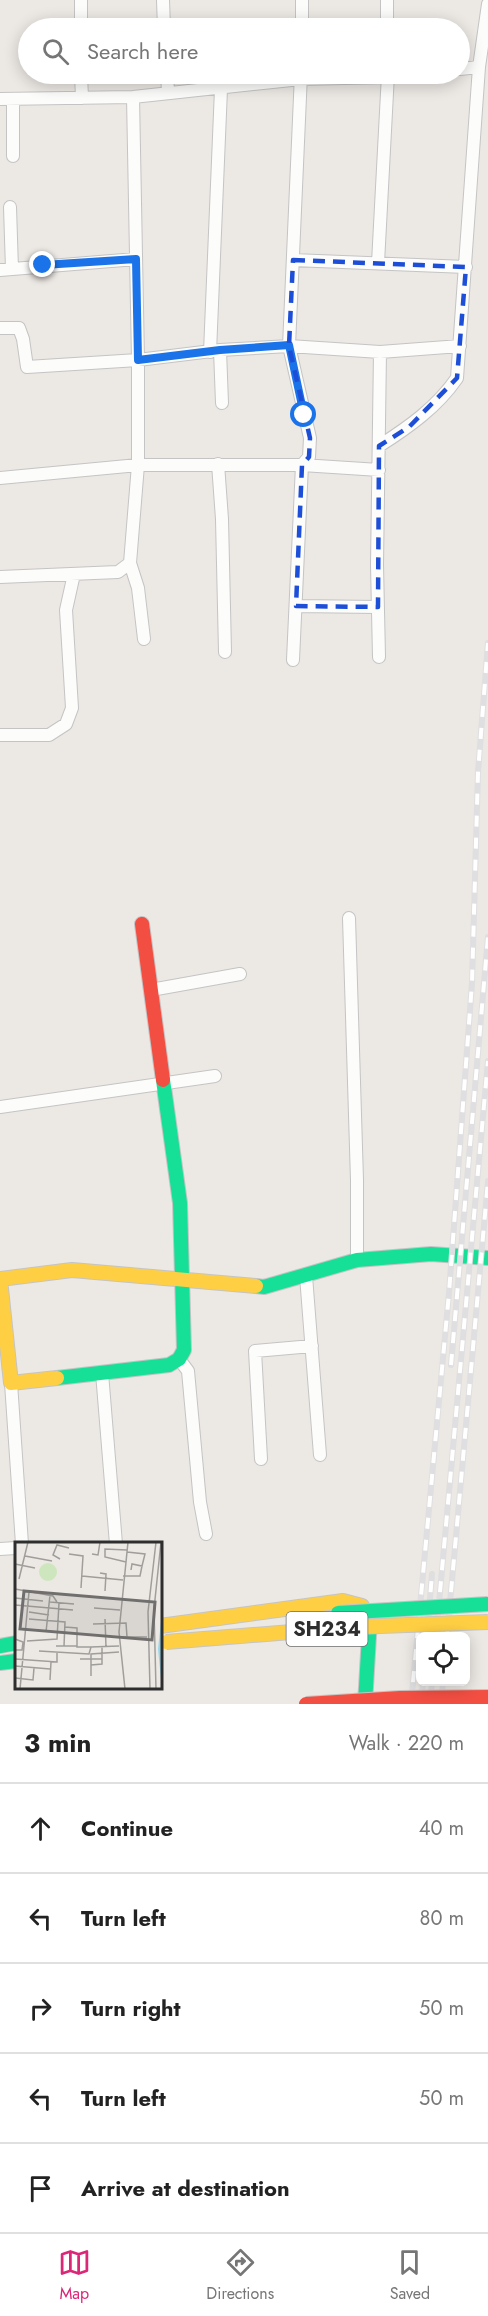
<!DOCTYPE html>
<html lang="en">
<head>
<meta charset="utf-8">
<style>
	body { margin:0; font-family:Jost,sans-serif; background:#f6f6f6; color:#222 }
	.controls { position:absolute; right:18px; bottom:18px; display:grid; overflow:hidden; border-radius:9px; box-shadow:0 3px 15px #0003 }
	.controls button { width:54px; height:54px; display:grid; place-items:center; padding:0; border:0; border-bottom:2px solid #e0e0e0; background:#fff; color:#222; font:30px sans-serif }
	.stop { position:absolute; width:18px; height:18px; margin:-14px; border:4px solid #1a73e8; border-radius:50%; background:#fff }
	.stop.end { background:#1a73e8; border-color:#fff; box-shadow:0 2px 6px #0008 }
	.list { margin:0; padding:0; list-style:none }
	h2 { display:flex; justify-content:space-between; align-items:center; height:78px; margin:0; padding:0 24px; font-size:26px }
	h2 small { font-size:20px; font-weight:400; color:#767676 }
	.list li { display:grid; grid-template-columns:39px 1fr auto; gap:18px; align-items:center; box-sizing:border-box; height:90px; padding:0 24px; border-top:2px solid #e0e0e0 }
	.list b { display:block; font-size:22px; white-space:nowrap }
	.list em { font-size:20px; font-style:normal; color:#767676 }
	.icon { flex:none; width:33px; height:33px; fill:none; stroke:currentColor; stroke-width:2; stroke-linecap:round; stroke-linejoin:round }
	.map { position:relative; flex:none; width:488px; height:1704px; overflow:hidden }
	.search { position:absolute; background:#fff; box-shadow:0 3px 15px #0003; left:18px; right:18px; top:18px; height:66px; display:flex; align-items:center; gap:15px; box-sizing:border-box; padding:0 21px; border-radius:33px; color:#767676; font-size:22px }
	.sheet { height:528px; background:#fff }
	nav { display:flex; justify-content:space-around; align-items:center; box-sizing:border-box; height:84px; border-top:2px solid #e0e0e0; background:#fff; font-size:16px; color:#767676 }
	nav a { display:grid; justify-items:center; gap:3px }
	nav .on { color:#db2777 }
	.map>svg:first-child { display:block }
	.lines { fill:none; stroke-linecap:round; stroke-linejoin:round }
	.street-casing { stroke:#c5c4c5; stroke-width:14 }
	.fast-casing { stroke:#c5c4c5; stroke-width:16 }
	.slow-casing { stroke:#c5c4c5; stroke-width:16 }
	.jam-casing { stroke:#c5c4c5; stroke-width:16 }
	.street { stroke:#fcfcfb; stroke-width:12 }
	.fast { stroke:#16e098; stroke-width:14 }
	.slow { stroke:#ffcf43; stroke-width:14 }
	.jam { stroke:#f24e42; stroke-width:14 }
	.rail-casing { stroke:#dfdfe1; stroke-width:6 }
	.rail { stroke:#fff; stroke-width:4; stroke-dasharray:11; stroke-linecap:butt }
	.fast-bridge-casing { stroke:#c6c5c4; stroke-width:16; stroke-linecap:butt }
	.slow-bridge-casing { stroke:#c6c5c4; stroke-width:16; stroke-linecap:butt }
	.jam-bridge-casing { stroke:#c6c5c4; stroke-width:16; stroke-linecap:butt }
	.fast-bridge { stroke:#16e098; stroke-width:14 }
	.slow-bridge { stroke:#ffcf43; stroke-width:14 }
	.jam-bridge { stroke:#f24e42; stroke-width:14 }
	.route { stroke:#1a73e8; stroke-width:8 }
	.marked { fill:none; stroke:#1d4ed8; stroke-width:4.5; stroke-dasharray:12 8; stroke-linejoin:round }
	.labels { text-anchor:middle; stroke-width:6; stroke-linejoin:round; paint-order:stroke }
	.shield { fill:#fff; stroke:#6d6d6d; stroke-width:1.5 }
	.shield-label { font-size:20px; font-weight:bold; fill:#2e2e2e }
	.inset-road { fill:none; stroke:#a09e9b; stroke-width:1.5 }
	.view { fill:#706f6e; fill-opacity:0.15; stroke:#706f6e; stroke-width:3 }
	.inset-edge { fill:none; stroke:#2e2e2e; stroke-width:3 }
</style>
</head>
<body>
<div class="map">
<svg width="488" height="1704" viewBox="0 0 488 1704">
	<rect width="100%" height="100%" fill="#ece8e4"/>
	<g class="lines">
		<g class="street-casing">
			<path id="street" d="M81 0V28
				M163 0 164 28
				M302 0V28
				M387 0V28
				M460 69 479 67
				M81 74 82 98
				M167 74 168 92
				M0 99 133 97 301 79 388 77 420 74
				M13 99V156
				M10 207 12 269
				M293 260 466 267
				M378 263 388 74
				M0 270 136 259
				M0 328H19L23 339 27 367 138 360 220 350 289 346 380 352 460 346
				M220 350 222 403
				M210 352 221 89
				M379 446C409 427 437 407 457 378L479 67 488 4
				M218 464 222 519 225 652
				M0 478 138 465H302L379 470
				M130 563 138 588 144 639
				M0 577 118 572 130 563 138 465V360L133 97
				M296 606 378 607
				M379 657 377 565 380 352
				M293 660 302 465 309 457 310 438 289 346 301 74
				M0 735H49L66 724 72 708 66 610 74 574
				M349 918 357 1180V1260
				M151 990 240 974
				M0 1107 215 1076
				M306 1276 320 1455
				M179 1359 188 1371 200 1502 206 1534
				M102 1373 116 1544
				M11 1383 22 1544
				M261 1459 255 1351 312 1346
				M0 1549 16 1548"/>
		</g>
		<g class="fast-casing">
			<path id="fast" d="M256 1286 264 1287 357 1260 431 1254 488 1258
				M57 1378 169 1365 179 1359 184 1350 180 1203 163 1080
				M0 1646 16 1643
				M0 1663 16 1661
				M365 1704 370 1619"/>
		</g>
		<g class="slow-casing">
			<path id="slow" d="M57 1378 11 1383 0 1279 72 1270 256 1286
				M160 1626 343 1601 362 1606 370 1619"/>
		</g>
		<g class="jam-casing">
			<path id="jam" d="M142 924 163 1080"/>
		</g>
		<use href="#street" class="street"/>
		<use href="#fast" class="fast"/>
		<use href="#slow" class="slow"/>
		<use href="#jam" class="jam"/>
		<g class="rail-casing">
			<path id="rail" d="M451 1365 488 937
				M427 1636 432 1574
				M436 1636 488 1061
				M447 1636 488 1181
				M411 1704 449 1293 472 983 478 772 488 643
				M421 1704 423 1682
				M430 1704 432 1682
				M441 1704 443 1682"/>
		</g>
		<use href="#rail" class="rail"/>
		<g class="fast-bridge-casing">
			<path id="fast-bridge" d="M338 1613 488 1604"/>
		</g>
		<g class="slow-bridge-casing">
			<path id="slow-bridge" d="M166 1642 354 1627 488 1622"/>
		</g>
		<g class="jam-bridge-casing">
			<path id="jam-bridge" d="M306 1704 400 1698 488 1697"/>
		</g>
		<use href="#fast-bridge" class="fast-bridge"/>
		<use href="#slow-bridge" class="slow-bridge"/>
		<use href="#jam-bridge" class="jam-bridge"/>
	</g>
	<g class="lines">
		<path class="route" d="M43 265 136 259 138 360 220 350 289 345 304 415"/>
	</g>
	<path class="marked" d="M293 260 466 267 457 378 409 427 379 446 378 607 296 606 302 465 309 457 310 438 289 346Z"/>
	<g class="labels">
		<rect class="shield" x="286.5" y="1612" width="81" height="34" rx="4.5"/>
		<g class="shield-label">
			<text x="327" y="1636">SH234</text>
		</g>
	</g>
	<g transform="translate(15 1542)">
		<rect width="147" height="147" fill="#ece8e4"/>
		<path d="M24 30a9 9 0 1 1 18 0a9 9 0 1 1-18 0Z" fill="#cee6be"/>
		<path d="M147 70V147L143 107Z" fill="#99d6ec"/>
		<path class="inset-road" d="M112 10 130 12 127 24 117 22 116 28M54 12 68 14 66 46M77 12 83 13 85 0M10 14 37 19M45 17 38 13 42 3 54 6M111 20 90 15V7L112 8M0 22 20 26M85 31 91 32 90 49M67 34 108 38M108 34H125L127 24M4 37 13 0M0 47 38 54 42 60M0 56 28 59M35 60 59 62M0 63 58 68M79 66 105 68M14 70 34 73M14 77 50 80 49 104M90 77 91 105M78 82 111 81 112 95H104M50 85 62 86V105H76M31 90 35 53M112 95H132M0 97 8 100 7 108H0M12 99 42 97 44 61M41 104H62M24 109 74 112 76 105 104 104M0 117 42 120V110M65 117H87M76 123 87 122V105M0 124 35 127M76 134V112L104 110M0 136 18 138 19 126M35 138 36 120M5 147 14 50M110 147 104 90 113 0M135 147 133 70 141 0M141 147 139 67 146 0"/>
		<path class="view" d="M9 49 140 60 137 98 5 87Z"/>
		<rect width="147" height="147" class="inset-edge"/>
	</g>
</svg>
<div class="controls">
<button><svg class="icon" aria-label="locate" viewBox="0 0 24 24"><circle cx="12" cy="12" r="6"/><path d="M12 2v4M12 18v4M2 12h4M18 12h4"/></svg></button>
</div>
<div class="stop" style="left:304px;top:415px"></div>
<div class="stop end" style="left:43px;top:265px"></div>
<div class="search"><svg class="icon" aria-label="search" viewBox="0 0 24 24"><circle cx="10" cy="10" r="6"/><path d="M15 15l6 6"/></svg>Search here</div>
</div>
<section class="sheet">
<h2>3 min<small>Walk · 220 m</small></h2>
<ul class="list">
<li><svg class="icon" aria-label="ahead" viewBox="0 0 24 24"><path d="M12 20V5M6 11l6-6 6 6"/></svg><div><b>Continue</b></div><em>40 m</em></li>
<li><svg class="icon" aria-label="left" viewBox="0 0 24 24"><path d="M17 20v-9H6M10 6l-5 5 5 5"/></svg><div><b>Turn left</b></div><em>80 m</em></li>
<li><svg class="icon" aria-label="right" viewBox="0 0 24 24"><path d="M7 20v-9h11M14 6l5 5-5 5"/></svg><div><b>Turn right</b></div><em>50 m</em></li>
<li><svg class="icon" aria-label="left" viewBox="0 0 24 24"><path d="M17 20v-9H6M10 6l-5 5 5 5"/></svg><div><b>Turn left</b></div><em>50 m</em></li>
<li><svg class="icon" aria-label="arrive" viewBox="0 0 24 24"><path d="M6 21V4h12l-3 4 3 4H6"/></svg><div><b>Arrive at destination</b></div></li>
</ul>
</section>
<nav>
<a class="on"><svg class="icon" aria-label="map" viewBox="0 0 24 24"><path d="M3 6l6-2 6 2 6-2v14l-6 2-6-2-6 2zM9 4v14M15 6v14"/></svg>Map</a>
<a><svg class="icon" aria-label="directions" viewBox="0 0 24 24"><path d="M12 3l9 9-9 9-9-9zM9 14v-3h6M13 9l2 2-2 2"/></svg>Directions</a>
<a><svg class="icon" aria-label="saved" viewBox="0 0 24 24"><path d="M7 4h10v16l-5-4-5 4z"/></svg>Saved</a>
</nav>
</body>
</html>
